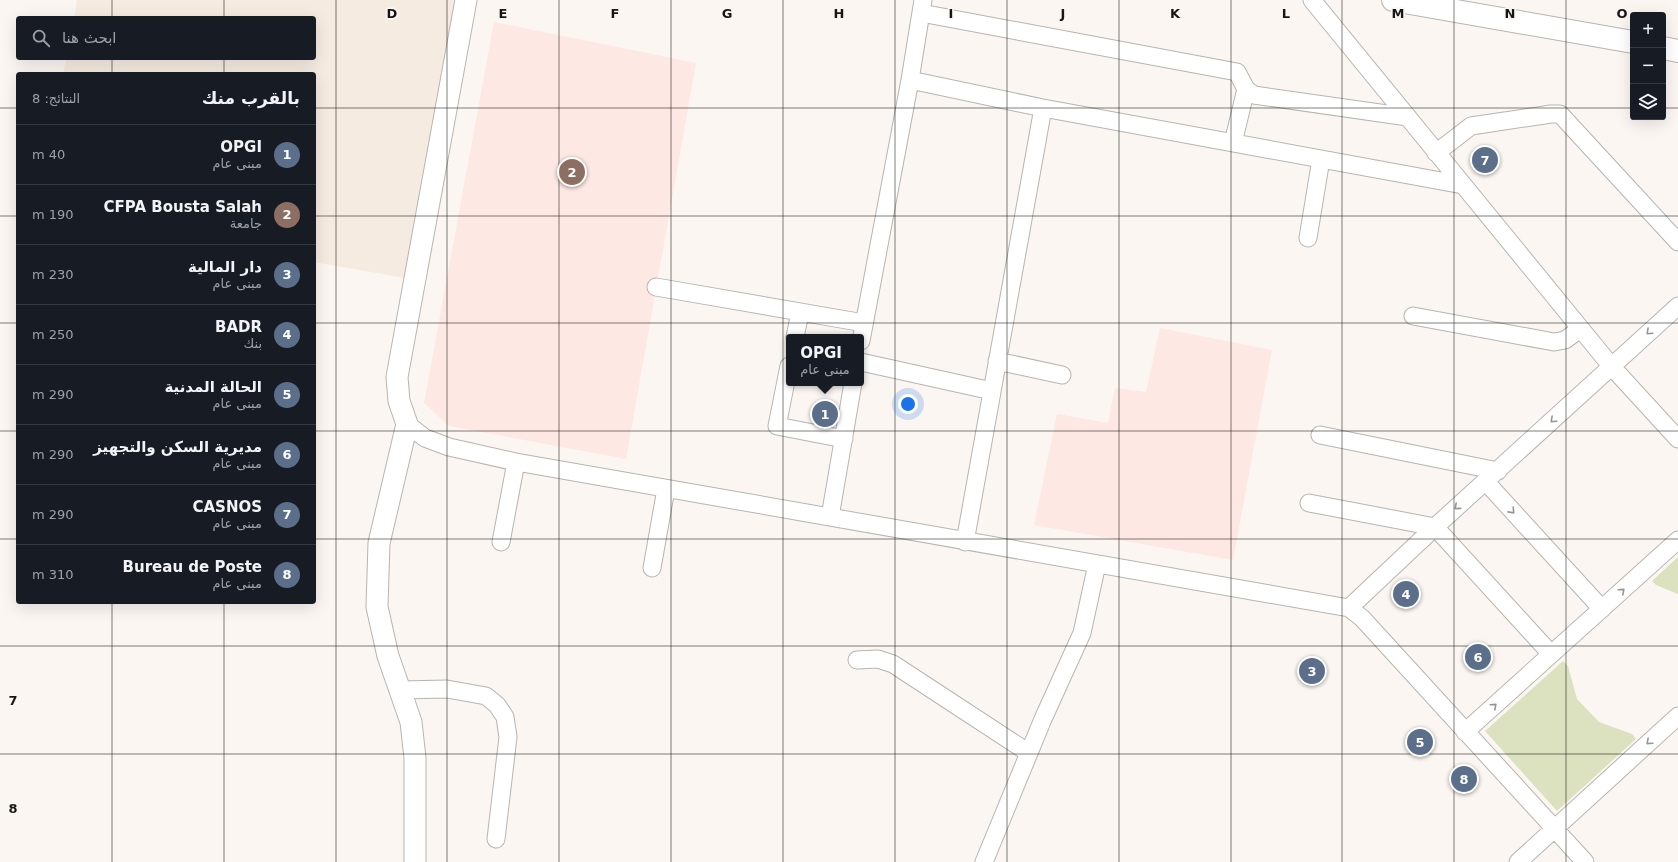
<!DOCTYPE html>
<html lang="ar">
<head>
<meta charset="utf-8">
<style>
	body { margin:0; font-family:"DejaVu Sans","Noto Sans Arabic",sans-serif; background:#20242c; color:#f1f3f6; direction:rtl }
	.controls { position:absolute; right:12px; top:12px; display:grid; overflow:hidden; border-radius:4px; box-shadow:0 4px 16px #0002 }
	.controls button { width:36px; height:36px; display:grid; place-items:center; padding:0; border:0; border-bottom:1px solid #363941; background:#171b24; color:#f1f3f6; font:20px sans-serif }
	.you { position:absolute; left:908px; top:404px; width:14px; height:14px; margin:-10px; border:3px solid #fff; border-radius:50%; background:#1a73e8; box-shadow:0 0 0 6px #1a73e833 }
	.badge { display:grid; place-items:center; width:26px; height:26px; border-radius:50%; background:#db2777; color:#fff; font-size:13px; font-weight:700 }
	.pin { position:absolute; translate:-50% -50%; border:2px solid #fff; box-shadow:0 1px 4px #0006 }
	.popup { position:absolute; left:786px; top:334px; width:78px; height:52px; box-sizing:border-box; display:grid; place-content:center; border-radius:4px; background:#171b24; filter:drop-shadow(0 1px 3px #0005); font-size:13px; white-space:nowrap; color:#9ea1a6 }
	.popup b { font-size:15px; color:#f1f3f6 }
	.popup::after { content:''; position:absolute; left:50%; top:100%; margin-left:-8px; border:8px solid transparent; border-top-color:#171b24 }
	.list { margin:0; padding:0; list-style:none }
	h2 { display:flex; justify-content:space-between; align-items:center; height:52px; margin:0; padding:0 16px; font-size:17px }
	h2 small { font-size:13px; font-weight:400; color:#9ea1a6 }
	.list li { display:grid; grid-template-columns:26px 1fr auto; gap:12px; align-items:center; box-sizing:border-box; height:60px; padding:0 16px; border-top:1px solid #363941 }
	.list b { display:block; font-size:15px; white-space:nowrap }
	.list p { margin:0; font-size:13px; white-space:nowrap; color:#9ea1a6 }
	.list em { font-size:13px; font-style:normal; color:#9ea1a6 }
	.icon { flex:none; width:22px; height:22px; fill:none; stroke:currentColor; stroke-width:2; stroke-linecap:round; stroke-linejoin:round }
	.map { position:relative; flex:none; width:1678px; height:862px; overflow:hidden; direction:ltr }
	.search { position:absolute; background:#171b24; box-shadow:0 4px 16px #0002; left:16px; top:16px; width:300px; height:44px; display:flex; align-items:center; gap:10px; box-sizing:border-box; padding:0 14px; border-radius:4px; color:#9ea1a6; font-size:15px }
	.panel { position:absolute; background:#171b24; box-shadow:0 4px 16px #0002; left:16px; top:72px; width:300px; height:532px; border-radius:4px; direction:rtl }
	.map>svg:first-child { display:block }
	.built { fill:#f6ebe1 }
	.education { fill:#fde8e4 }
	.green { fill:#dce2bf }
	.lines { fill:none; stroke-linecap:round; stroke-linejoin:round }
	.minor-casing { stroke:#b8b4b0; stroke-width:19 }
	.tertiary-casing { stroke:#b8b4b0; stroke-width:23 }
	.primary-casing { stroke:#b8b4b0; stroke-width:24 }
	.minor { stroke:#fff; stroke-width:17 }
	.tertiary { stroke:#fff; stroke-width:21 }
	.primary { stroke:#fff; stroke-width:22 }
	.oneway { stroke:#979695 }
	.grid { fill:none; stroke:#171614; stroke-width:1; stroke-opacity:0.55 }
	.grid-label { font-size:13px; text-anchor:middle; font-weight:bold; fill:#171614; stroke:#fbf6f2; stroke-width:3.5; stroke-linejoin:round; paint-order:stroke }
</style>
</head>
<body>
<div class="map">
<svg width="1678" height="862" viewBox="0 0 1678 862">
	<rect width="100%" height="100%" fill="#fbf6f2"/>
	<path class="built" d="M77 0H457L405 278 314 262V74H63L66 58H314V18H74Z"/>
	<path class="education" d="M494 22 696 63 626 459 449 426 424 403Z
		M1160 328 1272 350 1233 560 1034 525 1057 414 1108 423 1115 388 1146 392Z"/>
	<path class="green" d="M1678 557V594L1656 585 1652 581Z
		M1563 661 1568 666 1577 699 1599 722 1632 734 1636 739 1557 811 1485 731Z"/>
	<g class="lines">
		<g class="minor-casing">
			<path id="minor" d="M1312 0 1612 367 1678 439
				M921 13 1237 72 1246 89 1254 95 1408 117
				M910 80 1043 108 1463 185
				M1233 143 1246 89
				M1436 153 1471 126 1551 114H1560L1678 242
				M1308 238 1321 159
				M656 287 864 323
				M1413 316 1554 342 1565 340 1580 329
				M795 337 800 313
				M861 341 910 80 923 0
				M997 361 1062 375
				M861 362 992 391
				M789 366 777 426 844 439
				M407 424 425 438 449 447 516 462 1349 608 1362 618 1585 862
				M1320 435 1498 471
				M1486 482 1602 609
				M1309 503 1435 527 1551 654
				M830 517 853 383
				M501 542 516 462
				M965 542 1043 108
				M652 568 666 489
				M1349 608 1435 527 1678 306
				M857 660 878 659 893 664 1029 753
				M400 690 447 689 486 696 497 705 505 717 508 737 496 839
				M1465 732 1678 540
				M984 862 1043 719 1082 633 1097 564
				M1518 862 1678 716"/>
		</g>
		<g class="tertiary-casing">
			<path id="tertiary" d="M415 862V758L411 722 388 656 377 607 379 543 407 424 399 401 397 377 466 0"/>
		</g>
		<g class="primary-casing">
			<path id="primary" d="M1393 0 1633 42
				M1663 48 1678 51"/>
		</g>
		<use href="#minor" class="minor"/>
		<use href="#tertiary" class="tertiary"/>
		<use href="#primary" class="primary"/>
	</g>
	<defs><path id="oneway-chevron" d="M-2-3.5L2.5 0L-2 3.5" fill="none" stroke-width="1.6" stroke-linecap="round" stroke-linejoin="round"/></defs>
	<g class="oneway">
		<use href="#oneway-chevron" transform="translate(1649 332) rotate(137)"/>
		<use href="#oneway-chevron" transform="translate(1553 420) rotate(138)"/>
		<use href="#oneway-chevron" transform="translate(1457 507) rotate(139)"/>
		<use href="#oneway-chevron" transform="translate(1512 511) rotate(48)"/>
		<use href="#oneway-chevron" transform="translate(1622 591) rotate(-42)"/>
		<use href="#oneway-chevron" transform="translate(1494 706) rotate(-42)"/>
		<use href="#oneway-chevron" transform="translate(1649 742) rotate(138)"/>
	</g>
	<path class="grid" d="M112 0V18M224 0V18M336 0V862M447 0V862M559 0V862M671 0V862M783 0V862M895 0V862M1007 0V862M1119 0V862M1231 0V862M1342 0V862M1454 0V862M1566 0V862M112 58V74M224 58V74M0 108H18M314 108H1633M1663 108H1678M0 216H18M314 216H1678M0 323H18M314 323H1678M0 431H18M314 431H1678M0 539H18M314 539H1678M112 602V862M224 602V862M0 646H1678M0 754H1678"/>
	<g class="grid-label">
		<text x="392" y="18">D</text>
		<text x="503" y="18">E</text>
		<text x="615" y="18">F</text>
		<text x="727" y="18">G</text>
		<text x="839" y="18">H</text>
		<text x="951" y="18">I</text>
		<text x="1063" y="18">J</text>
		<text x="1175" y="18">K</text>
		<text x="1286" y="18">L</text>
		<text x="1398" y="18">M</text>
		<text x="1510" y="18">N</text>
		<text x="1622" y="18">O</text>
		<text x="13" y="705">7</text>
		<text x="13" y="813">8</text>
	</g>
</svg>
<div class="controls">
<button>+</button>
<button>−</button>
<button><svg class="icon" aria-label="layers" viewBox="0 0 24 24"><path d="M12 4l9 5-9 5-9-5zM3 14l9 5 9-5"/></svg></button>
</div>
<div class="you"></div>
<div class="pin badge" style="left:825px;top:414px;background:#5c6f8a">1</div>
<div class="popup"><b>OPGI</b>مبنى عام</div>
<div class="pin badge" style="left:572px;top:172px;background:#8d6e63">2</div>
<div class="pin badge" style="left:1312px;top:671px;background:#5c6f8a">3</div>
<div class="pin badge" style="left:1406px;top:594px;background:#5c6f8a">4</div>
<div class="pin badge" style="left:1420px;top:742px;background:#5c6f8a">5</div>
<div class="pin badge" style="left:1478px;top:657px;background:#5c6f8a">6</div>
<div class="pin badge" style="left:1485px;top:160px;background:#5c6f8a">7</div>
<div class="pin badge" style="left:1464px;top:779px;background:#5c6f8a">8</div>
<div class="search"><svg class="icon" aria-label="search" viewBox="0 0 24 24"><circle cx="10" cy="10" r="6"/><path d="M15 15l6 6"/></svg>ابحث هنا</div>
<section class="panel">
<h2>بالقرب منك<small>النتائج: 8</small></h2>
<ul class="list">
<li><span class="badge" style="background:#5c6f8a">1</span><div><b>OPGI</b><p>مبنى عام</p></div><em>40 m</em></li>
<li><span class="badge" style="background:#8d6e63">2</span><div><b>CFPA Bousta Salah</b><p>جامعة</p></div><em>190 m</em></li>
<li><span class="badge" style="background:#5c6f8a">3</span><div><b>دار المالية</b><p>مبنى عام</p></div><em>230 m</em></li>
<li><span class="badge" style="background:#5c6f8a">4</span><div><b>BADR</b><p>بنك</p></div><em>250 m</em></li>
<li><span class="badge" style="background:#5c6f8a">5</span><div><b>الحالة المدنية</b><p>مبنى عام</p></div><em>290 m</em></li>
<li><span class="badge" style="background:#5c6f8a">6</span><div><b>مديرية السكن والتجهيز</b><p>مبنى عام</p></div><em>290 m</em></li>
<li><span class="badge" style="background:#5c6f8a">7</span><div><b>CASNOS</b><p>مبنى عام</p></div><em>290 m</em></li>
<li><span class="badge" style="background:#5c6f8a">8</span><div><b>Bureau de Poste</b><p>مبنى عام</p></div><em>310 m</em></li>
</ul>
</section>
</div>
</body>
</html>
